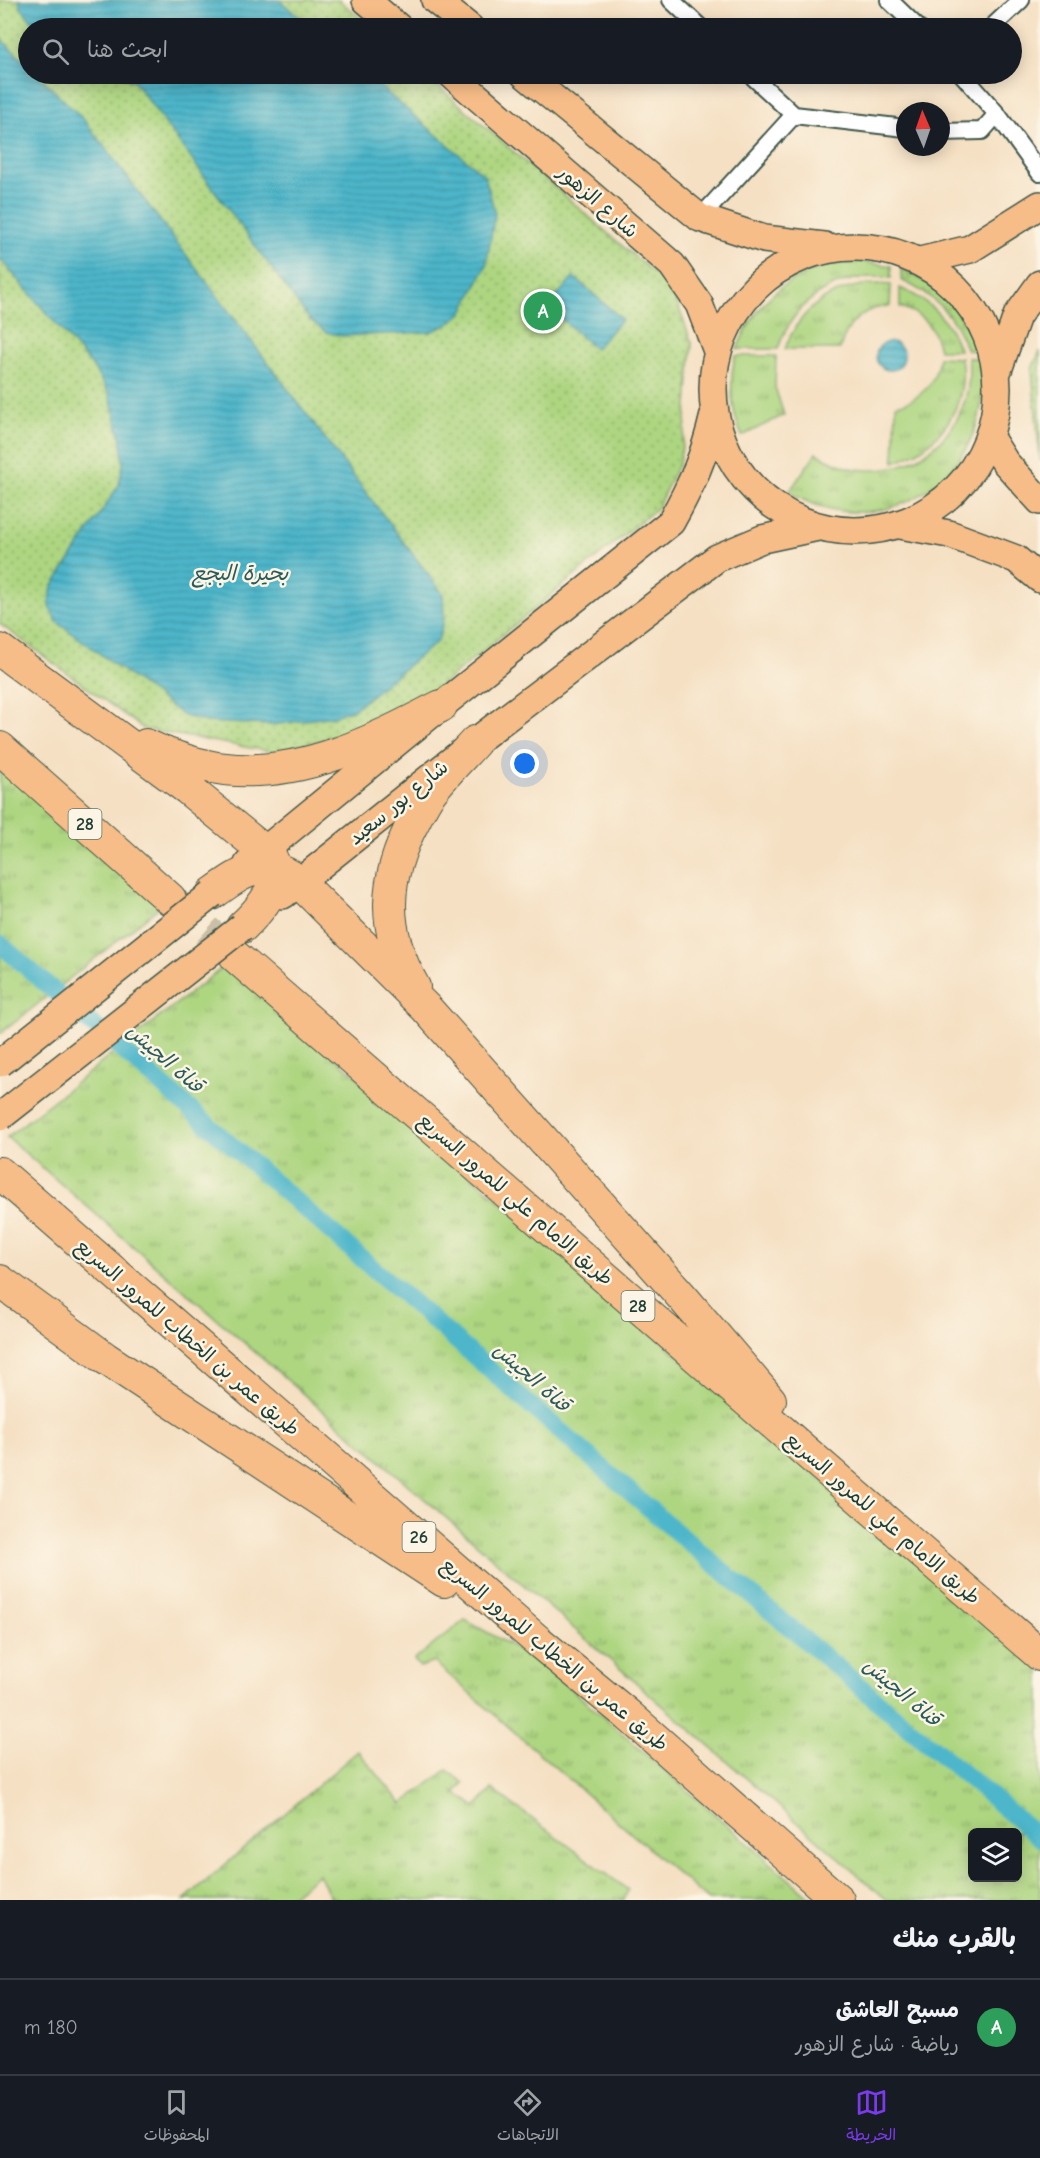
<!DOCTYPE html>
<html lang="ar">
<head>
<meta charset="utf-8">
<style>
	body { margin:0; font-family:"Comic Neue","Playpen Sans Arabic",sans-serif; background:#242831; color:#f1f3f6; direction:rtl }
	.controls { position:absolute; right:18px; bottom:18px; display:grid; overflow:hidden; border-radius:9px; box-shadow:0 3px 15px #0003 }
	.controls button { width:54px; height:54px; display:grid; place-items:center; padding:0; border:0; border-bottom:2px solid #363941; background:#171b24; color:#f1f3f6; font:30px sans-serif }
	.compass { position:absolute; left:896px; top:102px; width:54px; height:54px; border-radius:50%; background:#171b24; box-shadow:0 3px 15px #0003; rotate:358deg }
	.you { position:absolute; left:525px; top:764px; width:21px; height:21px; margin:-15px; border:4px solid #fff; border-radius:50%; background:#1a73e8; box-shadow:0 0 0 9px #1a73e833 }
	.badge { display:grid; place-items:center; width:39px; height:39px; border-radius:50%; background:#7c3aed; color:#fff; font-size:20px; font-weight:700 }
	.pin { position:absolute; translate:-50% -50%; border:3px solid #fff; box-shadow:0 2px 6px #0006 }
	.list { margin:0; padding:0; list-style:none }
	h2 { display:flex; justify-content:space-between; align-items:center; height:78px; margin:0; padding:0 24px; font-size:26px }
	h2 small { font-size:20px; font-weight:400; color:#9ea1a6 }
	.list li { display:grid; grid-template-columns:39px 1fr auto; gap:18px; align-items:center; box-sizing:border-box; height:96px; padding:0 24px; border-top:2px solid #363941 }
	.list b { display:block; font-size:22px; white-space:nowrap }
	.list p { margin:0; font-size:20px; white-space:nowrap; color:#9ea1a6 }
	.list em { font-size:20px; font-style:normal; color:#9ea1a6 }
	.icon { flex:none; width:33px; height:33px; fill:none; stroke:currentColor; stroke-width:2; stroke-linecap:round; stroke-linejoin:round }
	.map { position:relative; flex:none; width:1040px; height:1900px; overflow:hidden; direction:ltr }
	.search { position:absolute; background:#171b24; box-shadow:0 3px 15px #0003; left:18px; right:18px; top:18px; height:66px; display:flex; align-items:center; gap:15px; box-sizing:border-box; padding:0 21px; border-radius:33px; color:#9ea1a6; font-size:22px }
	.sheet { height:174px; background:#171b24 }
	nav { display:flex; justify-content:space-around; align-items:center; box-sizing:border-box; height:84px; border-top:2px solid #363941; background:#171b24; font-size:16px; color:#9ea1a6 }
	nav a { display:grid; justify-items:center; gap:3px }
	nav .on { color:#7c3aed }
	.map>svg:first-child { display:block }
	.grass { fill:url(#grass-tufts); stroke:#668a5a; stroke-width:1.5; fill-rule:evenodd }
	.park { fill:url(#park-dots); stroke:#668a5a; stroke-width:1.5 }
	.water { fill:url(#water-rules); stroke:#367a7f; stroke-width:1.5 }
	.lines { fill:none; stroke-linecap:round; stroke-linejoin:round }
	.canal { stroke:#4db6ca; stroke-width:18 }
	.motorway-tunnel { stroke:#cabfa6; stroke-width:32; stroke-dasharray:32 16; stroke-linecap:butt }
	.minor-casing { stroke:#3f5549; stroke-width:20 }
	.primary-casing { stroke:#3f5549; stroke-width:30 }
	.motorway-casing { stroke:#3f5549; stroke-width:34 }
	.minor { stroke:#fff; stroke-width:16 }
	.primary { stroke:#f7bd88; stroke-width:27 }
	.motorway { stroke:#f7bd88; stroke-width:32 }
	.primary-bridge-casing { stroke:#3f5549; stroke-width:30; stroke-linecap:butt }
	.primary-bridge { stroke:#f7bd88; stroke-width:27 }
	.labels { text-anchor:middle; stroke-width:5; stroke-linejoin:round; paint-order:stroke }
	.shield { fill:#fcf5e5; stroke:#617469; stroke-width:1.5 }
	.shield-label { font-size:18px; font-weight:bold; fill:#1f3d34 }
	.street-label { font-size:20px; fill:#1f3d34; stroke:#fcf5e5 }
	.water-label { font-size:21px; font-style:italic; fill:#2a5b5a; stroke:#fcf5e5 }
</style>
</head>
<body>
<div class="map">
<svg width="1040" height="1900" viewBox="0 0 1040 1900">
	<defs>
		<pattern id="grass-tufts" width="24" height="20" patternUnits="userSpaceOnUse" patternTransform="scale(1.5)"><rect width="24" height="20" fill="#aed681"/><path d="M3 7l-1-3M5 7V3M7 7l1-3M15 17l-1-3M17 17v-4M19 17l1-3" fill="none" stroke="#8daf6a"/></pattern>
		<pattern id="park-dots" width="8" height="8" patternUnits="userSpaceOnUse" patternTransform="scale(1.5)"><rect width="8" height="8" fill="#aed681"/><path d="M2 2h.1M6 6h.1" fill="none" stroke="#8daf6a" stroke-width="1.8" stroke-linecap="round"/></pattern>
		<pattern id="water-rules" width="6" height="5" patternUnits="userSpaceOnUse" patternTransform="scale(1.5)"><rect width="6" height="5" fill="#4db6ca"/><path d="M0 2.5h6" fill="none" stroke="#3f95a5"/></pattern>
	</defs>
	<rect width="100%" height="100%" fill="#fcf5e5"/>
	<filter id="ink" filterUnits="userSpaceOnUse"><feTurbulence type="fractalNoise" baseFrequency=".0167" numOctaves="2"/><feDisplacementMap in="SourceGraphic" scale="12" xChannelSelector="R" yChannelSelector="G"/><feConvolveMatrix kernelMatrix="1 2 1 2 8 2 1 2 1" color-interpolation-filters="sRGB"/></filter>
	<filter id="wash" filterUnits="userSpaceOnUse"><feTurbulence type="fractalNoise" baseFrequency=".008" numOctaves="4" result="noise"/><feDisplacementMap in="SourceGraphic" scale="24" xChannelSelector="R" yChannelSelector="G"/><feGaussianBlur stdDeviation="1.35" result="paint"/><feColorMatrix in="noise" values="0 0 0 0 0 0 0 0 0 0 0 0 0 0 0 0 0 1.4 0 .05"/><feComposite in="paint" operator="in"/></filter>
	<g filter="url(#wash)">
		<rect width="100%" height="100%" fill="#f5e0c3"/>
		<path class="grass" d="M859 261 891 266V278C839 271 794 299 778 349H737C760 292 798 266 859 261Z
			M901 269C940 285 963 312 978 351L967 350C955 315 934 295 901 280Z
			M878 284 891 285 890 306C863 307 846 324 840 349H785C800 307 834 285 878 284Z
			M900 288C929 300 950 320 959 350H939C935 328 922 313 900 307Z
			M735 356H776L775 387 784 415 742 436C731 410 729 383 735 356Z
			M939 357 961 358C969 406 940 447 894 462L896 405C921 400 936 383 939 357Z
			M968 358H980C1002 468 887 552 789 492L816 453C827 459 838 465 850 468 917 482 978 425 968 358Z
			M0 764 162 905 0 1034Z
			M227 964 1040 1669V1900H887L7 1137ZM972 1832H1018V1878H972Z
			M465 1620 539 1661 813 1900H708L434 1662 420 1667 414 1660Z
			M358 1751 402 1804 447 1770 464 1783 455 1793 476 1807 492 1789 628 1890 624 1900H332L319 1874 287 1900H184Z"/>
		<path class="park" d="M0 0H339L372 28H28V74H424L672 289 692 344 685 431 679 463 657 508 399 720 273 752 144 729 0 624Z
			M1040 351V462L1032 369Z"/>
		<path class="water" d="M19 0H279L313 28H37L20 6Z
			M0 38 28 65V74H37L84 120 443 594 444 619 438 641 354 709 334 716 272 725 206 722 184 716 57 622 49 606 52 587 119 485 123 464 121 439 109 393 93 367 0 259Z
			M114 74H365L485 176 495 213 486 266 463 312 447 325 430 332 342 336 326 332 309 319 134 81Z
			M574 277 622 319 595 349 547 306Z
			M876 356a14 14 0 1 1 28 0a14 14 0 1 1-28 0Z"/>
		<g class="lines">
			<path class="canal" d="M0 944 674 1530 1040 1838"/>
		</g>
	</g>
	<g filter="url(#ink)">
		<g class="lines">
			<path class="motorway-tunnel" d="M170 899 236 957"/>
			<g class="minor-casing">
				<path id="minor" d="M671 0 701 28
					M889 0 918 28
					M991 28 1021 0
					M750 74 794 115 905 128
					M962 74 997 114 1040 173
					M941 132 982 131 997 114
					M700 218 794 115"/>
			</g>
			<g class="primary-casing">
				<path id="primary" d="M366 0 399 28
					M435 0 470 28
					M451 74 672 265 699 304 717 351
					M524 74 700 218 764 239 824 246
					M713 389a142 142 0 1 1 284 0a142 142 0 1 1-284 0Z
					M920 261 970 249 1040 205
					M998 370 1017 316 1040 284
					M990 438 1005 462 1040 501
					M900 525 949 534 1016 559 1040 579
					M248 864 441 706 671 522C692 484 704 458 714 415
					M283 895 475 742 717 558 762 539 818 527"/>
			</g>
			<g class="motorway-casing">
				<path id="motorway" d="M0 650 188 789 269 855C288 880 259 911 242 927
					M146 745C170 756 199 766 225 769 302 778 375 740 441 706
					M0 748 170 899
					M212 894C242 872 266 855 299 882L426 1008 684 1299 770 1400
					M236 957 1040 1655
					M414 987C381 929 383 879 414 821 418 813 422 805 427 797 441 777 459 760 475 742
					M0 1173 539 1642 628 1715 838 1900
					M0 1281 105 1358 444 1581"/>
			</g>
			<use href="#minor" class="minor"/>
			<use href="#primary" class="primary"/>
			<use href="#motorway" class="motorway"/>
			<g class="primary-bridge-casing">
				<path id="primary-bridge" d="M0 1063 212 894
					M0 1117 242 927"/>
			</g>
			<use href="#primary-bridge" class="primary-bridge"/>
		</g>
	</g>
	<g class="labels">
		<g class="shield">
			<rect x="68.5" y="809" width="33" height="30" rx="4.5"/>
			<rect x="621.5" y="1291" width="33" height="30" rx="4.5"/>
			<rect x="402.5" y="1522" width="33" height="30" rx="4.5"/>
		</g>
		<g class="shield-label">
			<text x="85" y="830">28</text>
			<text x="638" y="1312">28</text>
			<text x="419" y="1543">26</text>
		</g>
		<g class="street-label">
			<text transform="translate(598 201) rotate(41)" y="7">شارع الزهور</text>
			<text transform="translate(398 802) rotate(-39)" y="7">شارع بور سعيد</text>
			<text transform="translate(516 1199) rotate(41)" y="7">طريق الامام علي للمرور السريع</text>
			<text transform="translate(188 1337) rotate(41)" y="7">طريق عمر بن الخطاب للمرور السريع</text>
			<text transform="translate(883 1518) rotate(41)" y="7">طريق الامام علي للمرور السريع</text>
			<text transform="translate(555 1654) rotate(40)" y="7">طريق عمر بن الخطاب للمرور السريع</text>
		</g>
		<g class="water-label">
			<text x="240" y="580">بحيرة البجع</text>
			<text transform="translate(165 1058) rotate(41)" y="7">قناة الجيش</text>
			<text transform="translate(532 1377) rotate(41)" y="7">قناة الجيش</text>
			<text transform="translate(902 1692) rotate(40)" y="7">قناة الجيش</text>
		</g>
	</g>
</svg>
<div class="controls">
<button><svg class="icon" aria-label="layers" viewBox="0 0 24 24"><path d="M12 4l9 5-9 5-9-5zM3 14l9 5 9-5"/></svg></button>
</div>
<svg class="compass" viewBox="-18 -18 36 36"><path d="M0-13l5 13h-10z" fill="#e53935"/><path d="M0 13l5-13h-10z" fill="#9ea1a6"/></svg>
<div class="you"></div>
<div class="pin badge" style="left:543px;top:311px;background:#2e9e5b">A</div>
<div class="search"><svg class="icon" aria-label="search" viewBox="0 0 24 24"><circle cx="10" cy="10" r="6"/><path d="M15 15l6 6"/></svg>ابحث هنا</div>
</div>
<section class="sheet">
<h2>بالقرب منك<small></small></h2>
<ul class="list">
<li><span class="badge" style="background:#2e9e5b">A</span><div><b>مسبح العاشق</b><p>رياضة · شارع الزهور</p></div><em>180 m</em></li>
</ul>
</section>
<nav>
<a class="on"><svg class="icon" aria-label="map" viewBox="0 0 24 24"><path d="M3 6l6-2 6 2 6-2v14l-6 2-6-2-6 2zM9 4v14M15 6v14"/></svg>الخريطة</a>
<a><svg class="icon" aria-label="directions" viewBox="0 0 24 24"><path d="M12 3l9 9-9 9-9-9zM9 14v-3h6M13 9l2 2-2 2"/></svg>الاتجاهات</a>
<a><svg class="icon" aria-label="saved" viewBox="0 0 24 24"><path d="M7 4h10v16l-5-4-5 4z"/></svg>المحفوظات</a>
</nav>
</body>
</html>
